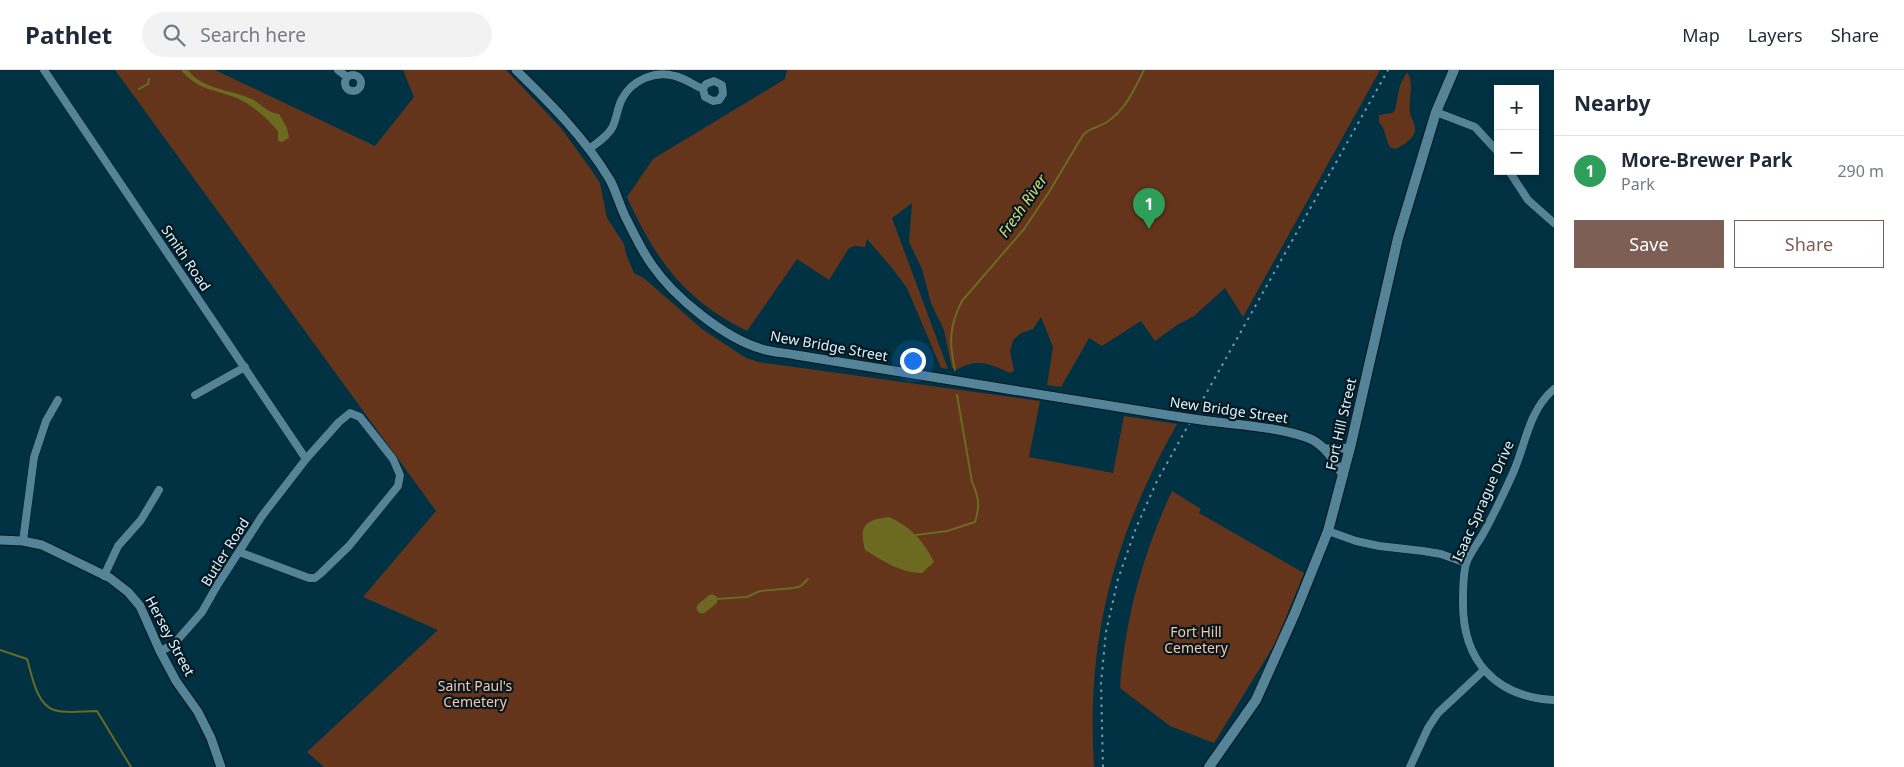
<!DOCTYPE html>
<html lang="en">
<head>
<meta charset="utf-8">
<style>
	body { margin:0; font-family:"Noto Sans",sans-serif; background:#f2f2f3; color:#1f2937 }
	.controls { position:absolute; right:15px; top:15px; display:grid; overflow:hidden; border-radius:0px; box-shadow:0 2px 12px #0003 }
	.controls button { width:45px; height:45px; display:grid; place-items:center; padding:0; border:0; border-bottom:1px solid #e0e1e3; background:#fff; color:#1f2937; font:25px sans-serif }
	.you { position:absolute; left:912px; top:290px; width:18px; height:18px; margin:-12px; border:4px solid #fff; border-radius:50%; background:#1a73e8; box-shadow:0 0 0 8px #1a73e833 }
	.badge { display:grid; place-items:center; width:32px; height:32px; border-radius:50%; background:#7d5f55; color:#fff; font-size:16px; font-weight:700 }
	.pin { position:absolute; translate:-50% -41px; filter:drop-shadow(0 1px 2px #0008) }
	.pin::after { content:''; position:absolute; top:26px; width:18px; height:15px; background:inherit; clip-path:polygon(0 0,100% 0,50% 100%) }
	.list { margin:0; padding:0; list-style:none }
	h2 { display:flex; justify-content:space-between; align-items:center; height:65px; margin:0; padding:0 20px; font-size:21px }
	h2 small { font-size:16px; font-weight:400; color:#747a83 }
	.list li { display:grid; grid-template-columns:32px 1fr auto; gap:15px; align-items:center; box-sizing:border-box; height:70px; padding:0 20px; border-top:1px solid #e0e1e3 }
	.list b { display:block; font-size:19px; white-space:nowrap }
	.list p { margin:0; font-size:16px; white-space:nowrap; color:#747a83 }
	.list em { font-size:16px; font-style:normal; color:#747a83 }
	.actions { display:flex; gap:10px; padding:15px 20px }
	.actions a { flex:1; padding:11px 0; border:1px solid #7d5f55; border-radius:0px; text-align:center; font-size:18px; color:#7d5f55 }
	.actions .main { background:#7d5f55; color:#fff }
	.icon { flex:none; width:28px; height:28px; fill:none; stroke:currentColor; stroke-width:2; stroke-linecap:round; stroke-linejoin:round }
	.map { position:relative; flex:none; width:1554px; height:697px; overflow:hidden }
	header { display:flex; align-items:center; gap:30px; box-sizing:border-box; height:70px; padding:0 25px; background:#fff; border-bottom:1px solid #e0e1e3 }
	header strong { font-size:24px }
	nav { display:flex; gap:28px; margin-inline-start:auto; font-size:18px }
	.search { width:350px; height:45px; background:#f2f2f3; display:flex; align-items:center; gap:12px; box-sizing:border-box; padding:0 18px; border-radius:28px; color:#747a83; font-size:19px }
	main { display:flex }
	aside { flex:1; background:#fff }
	.map>svg:first-child { display:block }
	.green { fill:#64351a }
	.water { fill:#6b6a20 }
	.lines { fill:none; stroke-linecap:round; stroke-linejoin:round }
	.stream { stroke:#6b6a20; stroke-width:2 }
	.river { stroke:#6b6a20; stroke-width:11 }
	.minor-casing { stroke:#021822; stroke-width:9 }
	.tertiary-casing { stroke:#021822; stroke-width:11 }
	.secondary-casing { stroke:#021822; stroke-width:12 }
	.minor { stroke:#558398; stroke-width:8 }
	.tertiary { stroke:#558398; stroke-width:9 }
	.secondary { stroke:#558398; stroke-width:10 }
	.rail { stroke:#769aa9; stroke-width:2; stroke-dasharray:2.5 5; stroke-linecap:butt }
	.tertiary-bridge-casing { stroke:#021822; stroke-width:11; stroke-linecap:butt }
	.tertiary-bridge { stroke:#558398; stroke-width:9 }
	.labels { text-anchor:middle; stroke-width:4.5; stroke-linejoin:round; paint-order:stroke }
	.street-label { font-size:14px; fill:#dbf3ff; stroke:#051820 }
	.park-label { font-size:14px; fill:#fcc4a7; stroke:#051820 }
	.water-label { font-size:15px; font-style:italic; fill:#dcdc76; stroke:#051820 }
</style>
</head>
<body>
<header>
<strong>Pathlet</strong>
<div class="search"><svg class="icon" aria-label="search" viewBox="0 0 24 24"><circle cx="10" cy="10" r="6"/><path d="M15 15l6 6"/></svg>Search here</div>
<nav><a>Map</a><a>Layers</a><a>Share</a></nav>
</header>
<main>
<div class="map">
<svg width="1554" height="697" viewBox="0 0 1554 697">
	<rect width="100%" height="100%" fill="#003244"/>
	<path class="green" d="M115 0H215L375 76 414 27 403 0H506L561 58 590 98 600 113 607 148 624 174 626 184 634 203 645 209 702 259 746 288 758 292 1040 331 1029 387 1113 403 1124 346 1177 354C1114 467 1086 567 1094 697H324L307 682 438 560 363 527 436 441Z
		M787 0H1380L1243 247 1225 218 1194 246 1177 255 1155 271 1141 251 1102 276 1089 268 1061 317 1047 315 1053 277 1041 247 1033 259 1021 263 1013 270 1010 281 1014 301 1010 303C990 294 978 288 958 299L952 298 944 260 931 233 922 199 909 172 912 133 892 148 948 299 941 298 907 218 892 198 867 169 865 177 855 176 849 178 829 210 797 189 747 261C683 229 656 190 627 127L653 89 785 9Z
		M1407 2C1415 13 1408 28 1410 41 1410 48 1416 54 1415 61 1413 70 1402 76 1395 79L1390 77C1385 68 1386 60 1379 52V45L1392 43 1395 40 1400 15Z
		M1172 421 1201 439 1199 443 1304 503 1276 572 1214 673 1170 656 1120 618C1125 549 1143 483 1172 421Z"/>
	<path class="water" d="M181 0H188C201 19 232 20 252 29 263 35 266 42 279 44L287 58 289 68 282 72 278 71V61C267 49 257 39 243 31 220 19 200 23 181 0Z
		M889 447C910 456 924 471 934 492L922 503C901 503 883 491 865 480 859 456 864 450 889 447Z"/>
	<g class="lines">
		<path class="stream" d="M139 19 148 14 149 9
			M955 300C949 273 949 256 962 231L1024 159 1049 122 1083 65C1091 57 1098 58 1107 52 1126 39 1134 20 1144 0
			M916 465 947 461 975 452C980 437 979 427 972 412L957 325
			M716 529 747 527 760 521 794 518 801 516 808 509
			M0 580 27 589C32 605 36 634 54 640 66 644 83 641 97 641L131 697"/>
		<path class="river" d="M702 538 712 530"/>
		<g class="minor-casing">
			<path id="minor" d="M44 0 306 389
				M338 0 347 7
				M345 13a8 8 0 1 1 16 0a8 8 0 1 1-16 0Z
				M1436 42 1475 57 1498 82
				M589 79C597 73 607 67 612 58 617 49 617 38 622 29 632 10 655 0 675 6 684 8 694 15 703 19L705 27 713 31 719 30 723 24 722 15 714 11 706 14 703 19
				M1509 101 1528 130 1554 153
				M1554 319C1528 341 1526 374 1513 403 1504 423 1494 444 1483 464 1478 473 1469 484 1466 494 1463 505 1463 519 1463 531 1462 590 1495 627 1554 630
				M195 325 245 297
				M1328 461 1356 471 1379 476 1423 481 1441 484 1466 493
				M23 471 34 387 46 351 58 330
				M104 506 118 476 141 450 159 420
				M160 581 173 575 202 542 218 514 262 446 306 389 339 352 350 343 360 347 393 389 400 405 398 416 349 476 320 504 315 508H309L239 482
				M1410 697 1428 658 1438 643 1484 600"/>
		</g>
		<g class="tertiary-casing">
			<path id="tertiary" d="M516 0C550 33 585 68 610 110 617 123 620 138 628 152 635 166 642 181 652 195 674 227 724 268 762 279 773 282 785 283 796 285L1180 347
				M1208 351C1233 354 1297 359 1316 372 1328 380 1335 393 1343 405
				M1324 379 1350 378
				M0 470 23 471 42 475 110 508 128 522 140 536 160 581 176 611 198 642 211 668 221 697"/>
		</g>
		<g class="secondary-casing">
			<path id="secondary" d="M1209 697 1256 630 1295 543 1328 461 1351 374 1398 168 1436 42 1454 0"/>
		</g>
		<use href="#minor" class="minor"/>
		<use href="#tertiary" class="tertiary"/>
		<use href="#secondary" class="secondary"/>
		<path class="rail" d="M1103 697 1101 613 1106 562 1118 509 1136 458 1157 411 1388 0"/>
		<g class="tertiary-bridge-casing">
			<path id="tertiary-bridge" d="M1180 347 1208 351"/>
		</g>
		<use href="#tertiary-bridge" class="tertiary-bridge"/>
	</g>
	<g class="labels">
		<g class="street-label">
			<text transform="translate(186 188) rotate(56)" y="5">Smith Road</text>
			<text transform="translate(829 276) rotate(10)" y="5">New Bridge Street</text>
			<text transform="translate(1229 340) rotate(8)" y="5">New Bridge Street</text>
			<text transform="translate(1341 354) rotate(-77)" y="5">Fort Hill Street</text>
			<text transform="translate(1483 431) rotate(-66)" y="5">Isaac Sprague Drive</text>
			<text transform="translate(225 482) rotate(-58)" y="5">Butler Road</text>
			<text transform="translate(170 566) rotate(62)" y="5">Hersey Street</text>
		</g>
		<g class="park-label">
			<text x="1196" y="567">Fort Hill<tspan x="1196" dy="16">Cemetery</tspan></text>
			<text x="475" y="621">Saint Paul's<tspan x="475" dy="16">Cemetery</tspan></text>
		</g>
		<g class="water-label">
			<text transform="translate(1023 136) rotate(-55)" y="5">Fresh River</text>
		</g>
	</g>
</svg>
<div class="controls">
<button>+</button>
<button>−</button>
</div>
<div class="you"></div>
<div class="pin badge" style="left:1149px;top:159px;background:#2e9e5b">1</div>
</div>
<aside>
<h2>Nearby<small></small></h2>
<ul class="list">
<li><span class="badge" style="background:#2e9e5b">1</span><div><b>More-Brewer Park</b><p>Park</p></div><em>290 m</em></li>
</ul>
<div class="actions"><a class="main">Save</a><a>Share</a></div>
</aside>
</main>
</body>
</html>
